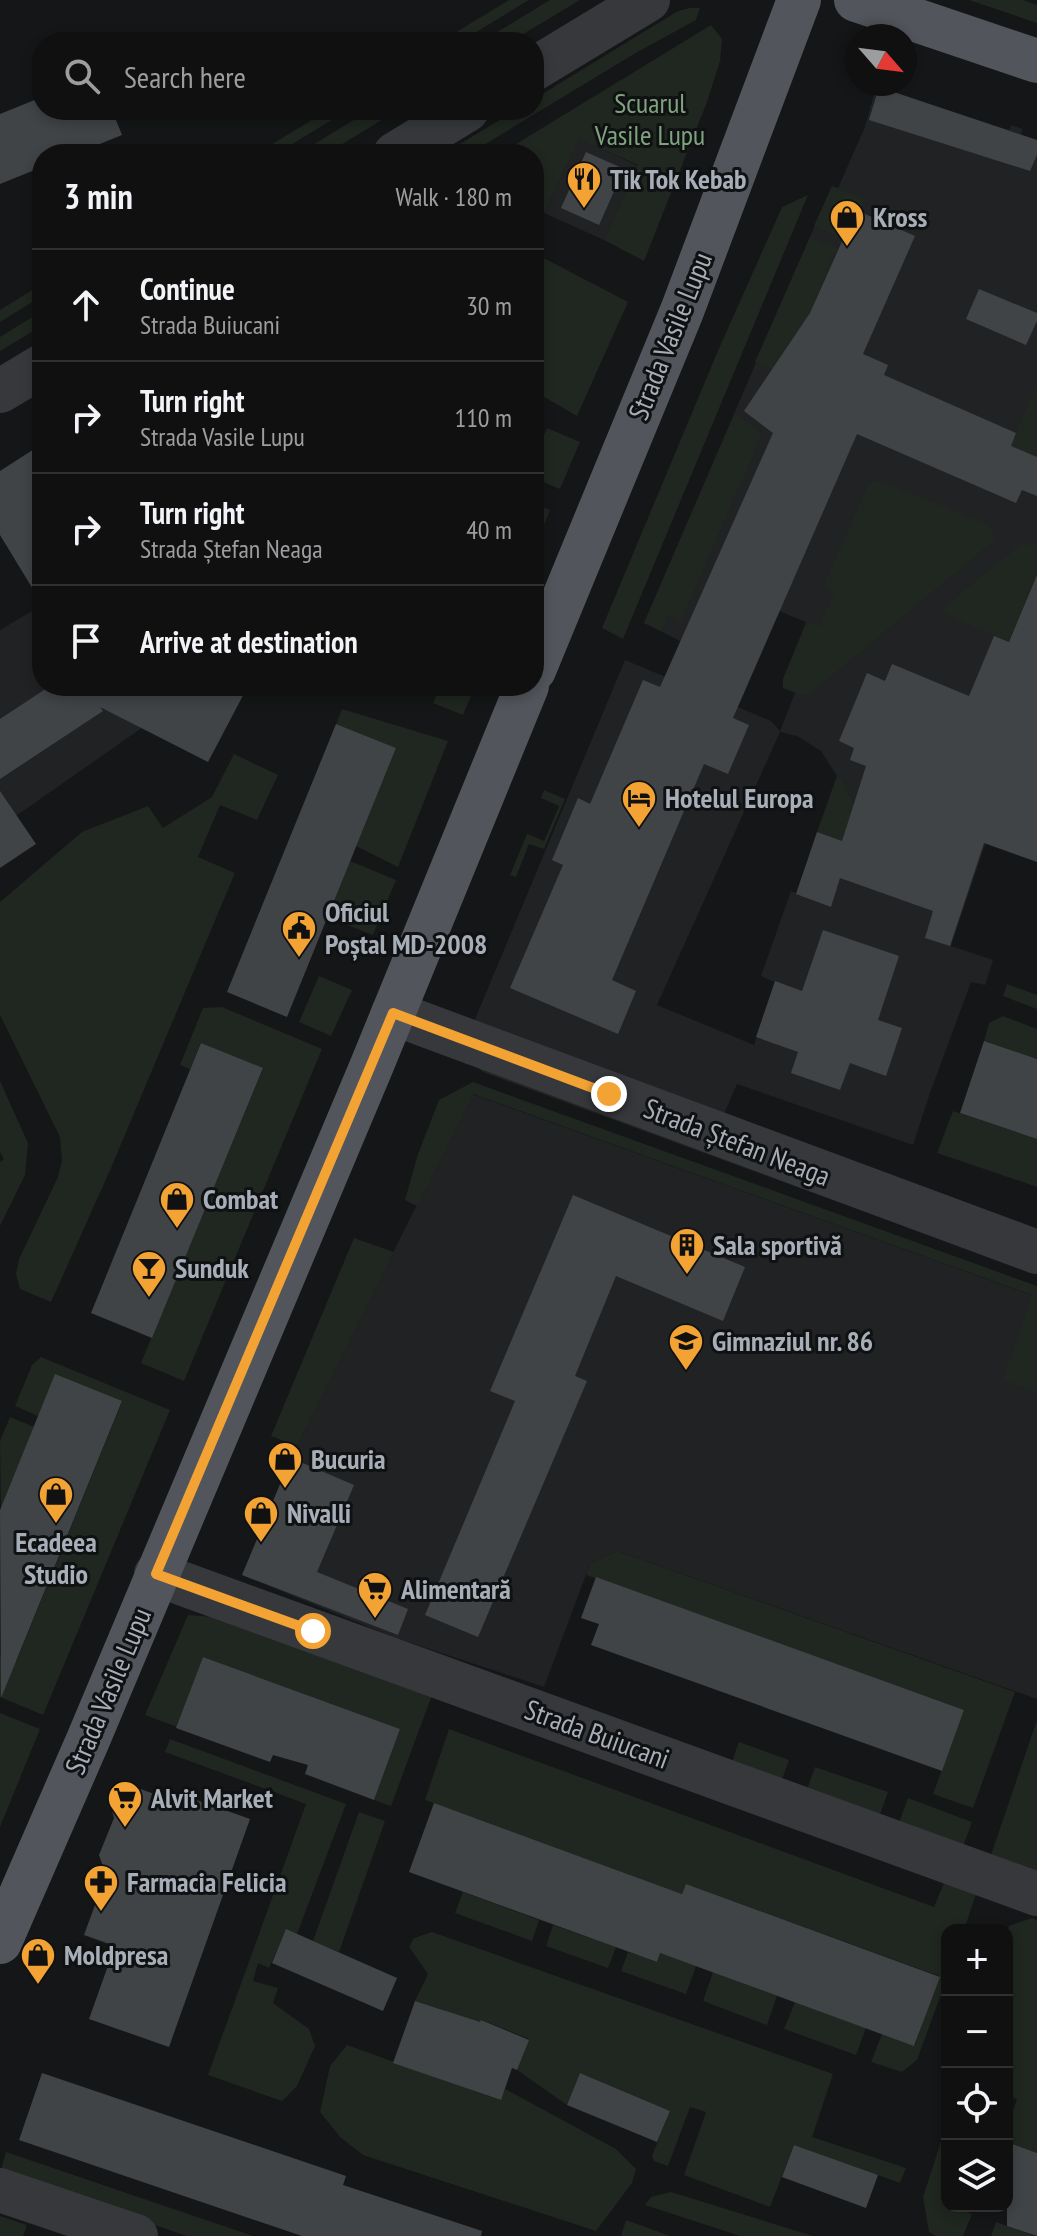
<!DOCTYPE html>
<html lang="en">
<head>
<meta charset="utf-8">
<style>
	body { margin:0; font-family:"PT Sans Narrow",sans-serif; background:#1e1e1f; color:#f1f3f6 }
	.controls { position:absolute; right:24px; bottom:24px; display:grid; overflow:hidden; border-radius:16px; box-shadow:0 4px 12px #0003 }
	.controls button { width:72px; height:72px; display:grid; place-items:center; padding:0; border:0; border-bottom:2px solid #303031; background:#101011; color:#f1f3f6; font:40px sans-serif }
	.compass { position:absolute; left:845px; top:24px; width:72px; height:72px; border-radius:50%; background:#101011; box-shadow:0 4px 12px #0003; rotate:118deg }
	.stop { position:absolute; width:24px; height:24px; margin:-18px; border:6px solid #f2a333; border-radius:50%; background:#fff }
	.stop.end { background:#f2a333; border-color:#fff; box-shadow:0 2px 8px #0008 }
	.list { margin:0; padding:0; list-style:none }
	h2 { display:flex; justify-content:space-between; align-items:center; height:104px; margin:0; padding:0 32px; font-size:34px }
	h2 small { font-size:26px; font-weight:400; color:#9c9d9f }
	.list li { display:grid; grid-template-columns:52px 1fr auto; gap:24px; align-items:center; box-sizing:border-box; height:112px; padding:0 32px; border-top:2px solid #303031 }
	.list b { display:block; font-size:30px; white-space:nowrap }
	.list p { margin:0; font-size:26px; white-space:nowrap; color:#9c9d9f }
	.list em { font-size:26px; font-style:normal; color:#9c9d9f }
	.icon { flex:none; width:44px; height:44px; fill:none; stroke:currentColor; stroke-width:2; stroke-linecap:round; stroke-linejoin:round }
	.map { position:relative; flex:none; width:1037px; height:2236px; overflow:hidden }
	.search { position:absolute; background:#101011; box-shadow:0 4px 12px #0003; left:32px; top:32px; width:512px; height:88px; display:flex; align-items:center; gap:20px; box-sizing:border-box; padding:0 28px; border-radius:32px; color:#9c9d9f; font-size:30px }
	.panel { position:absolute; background:#101011; box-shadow:0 4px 12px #0003; left:32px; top:144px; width:512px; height:552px; border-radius:32px }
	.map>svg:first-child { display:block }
	.built { fill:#212224; fill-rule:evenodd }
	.green { fill:#1f2720 }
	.building { fill:#414447 }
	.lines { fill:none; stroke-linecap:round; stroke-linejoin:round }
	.minor { stroke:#36383c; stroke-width:44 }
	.major { stroke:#52555b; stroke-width:44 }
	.route { stroke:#f2a333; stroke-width:10 }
	.labels { text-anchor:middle; stroke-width:6; stroke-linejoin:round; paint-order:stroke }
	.park-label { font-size:28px; fill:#7fa37e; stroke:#101112 }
	.poi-label { font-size:28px; font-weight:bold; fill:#a7aeb7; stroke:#101112; text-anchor:start }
	.street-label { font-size:28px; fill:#a7aeb7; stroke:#101112 }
</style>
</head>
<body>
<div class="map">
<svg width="1037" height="2236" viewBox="0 0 1037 2236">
	<rect width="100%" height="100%" fill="#151617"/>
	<path class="built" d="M876 87 1009 130 1011 125 1022 129 1021 135 1037 140V690L951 946 993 960 985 985 971 982 930 1093 913 1145 737 1084 723 1116 473 1024 625 660 771 721 780 731 795 693 783 688V679L806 622 779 611 682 642 644 623 832 186 838 188 865 127ZM780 732 797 736 821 751 837 776 796 893 791 891 761 976 775 982 754 1045 657 1005Z
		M579 138 638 166 604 240 544 213Z
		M42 605V686H173L146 725 16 816 0 824V630Z
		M472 1094 1037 1297V1699L617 1551 590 1564 544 1687 396 1638 242 1575 291 1458Z"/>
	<path class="green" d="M509 0H529L460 42H440Z
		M550 0H580L510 42H481Z
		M969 0H1023L1037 5V23Z
		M690 8H700L696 20 634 54 469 154H451L455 147 516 110H534V99L678 11Z
		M711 25 722 39 720 61 707 102 644 261 604 240 638 165 579 139 544 213 534 207V154H500Z
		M328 110H348L276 154H256Z
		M370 110H398L326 154H298Z
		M832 186 865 199 859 211 856 210 843 239 814 226Z
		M808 195 623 639 602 628 717 353 782 207Z
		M810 237 837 248 804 329 773 369 755 362Z
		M534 253 628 302 577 416 534 391Z
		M42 284V296L0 322V310Z
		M42 311V326L0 351V337Z
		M1034 391 1037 393V457L1010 446Z
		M735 413 762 434 681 621 668 615 661 631 644 623Z
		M547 428 580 442 560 489 534 478V458Z
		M878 480 987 524 993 533V542L811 693 803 695 783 688V679L807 622 820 626 834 592 823 587 869 483Z
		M534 503 550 510 534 549Z
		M1020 545H1037V573L1009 642 942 613 946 605Z
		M440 686H475L463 715 433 703Z
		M342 709 448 741 398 867 356 846 396 748 336 724Z
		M234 754 278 775 257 820 220 805 198 857 235 873 111 1168 51 1302 20 1289 16 1274 19 1259 58 1177 62 1161 60 1137 0 1015V902L82 832 148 806 163 828 212 797Z
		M837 776 841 778 854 805 842 841 817 832Z
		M544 790 565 799 544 849 529 844 516 877 510 875 527 834 544 841 559 806 541 798Z
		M350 861 396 880 373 935 327 917Z
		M319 976 352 990 331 1036 299 1022Z
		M1007 984 1037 995V1009L1003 996Z
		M222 1007 322 1049 184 1381 141 1363 263 1069 201 1043 190 1069 180 1065 203 1008Z
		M1003 1016 1037 1029V1059L984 1041 989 1023Z
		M480 1063 931 1226 928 1235 483 1072 479 1069Z
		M0 1081 28 1143 25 1175 0 1226V1162L4 1159 0 1152Z
		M473 1082 1037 1286V1392L1002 1380 1032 1295 473 1094 417 1206 405 1200 418 1154 439 1100Z
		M953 1111 1037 1139V1187L937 1153Z
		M354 1238 394 1252 297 1446 271 1436Z
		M41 1357 170 1410 43 1715 0 1697V1656L16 1662 122 1402 38 1416 15 1406 32 1365Z
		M10 1417 34 1427 1 1508 0 1441Z
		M617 1551 1015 1692 973 1808 933 1794 964 1710 586 1575 590 1564Z
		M188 1615 226 1618 432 1695 391 1806 374 1800 400 1729 203 1657 177 1727 145 1715Z
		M0 1713 40 1729 0 1827Z
		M1037 1720V1877L989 1861Z
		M449 1729 934 1907 944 1883 976 1894 964 1930H947V1978L917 2060 902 2072 871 2062 882 2034 915 2045 939 1976 686 1884 682 1894 425 1800Z
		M170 1739 346 1804 297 1934 286 1930 269 1968 258 1963 253 1981 278 1988 273 2003 309 2029 315 2046 297 2086 282 2101 208 2075 306 1804 165 1752Z
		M739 1742 789 1760 780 1785 730 1767Z
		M815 1767 888 1792 878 1820 805 1795Z
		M908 1798 972 1822 960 1855 896 1831Z
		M359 1812 385 1821 339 1952 313 1941Z
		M463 1892 539 1920 532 1941 455 1913Z
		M1032 1918 1037 1920V2153L1007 2142V2129L1017 2099 1007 2096V1932L1009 1926Z
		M553 1925 616 1947 608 1968 546 1946Z
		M432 1932 833 2074 812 2137 906 2168 900 2183 794 2145 770 2207 684 2175 706 2112 690 2107 668 2166 654 2161 652 2156 670 2111 580 2073 567 2105 517 2070 529 2039 482 2020 475 2034 444 2010 415 2001 428 1974 409 1947 414 1938Z
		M628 1952 657 1962 660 1953 696 1966 686 1994 621 1971Z
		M713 1972 777 1996 767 2025 703 2001Z
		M795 2002 866 2028 856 2055 784 2029Z
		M347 2045 500 2100 505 2089 616 2149 636 2169 632 2183 596 2231 363 2155 340 2137 320 2112 330 2066Z
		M947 2123V2190L943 2203 972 2214 963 2236H936L929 2232 923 2197Z
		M6 2152 253 2236H187L0 2173Z
		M671 2192 813 2236H740L645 2205 651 2197Z
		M0 2216 27 2225 23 2236H0Z
		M626 2220 670 2236H621Z
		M996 2222 1035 2236H991Z"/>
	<path class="building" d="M879 87 1037 140V155L1030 171 869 120Z
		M42 97V110H112L122 135 75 154H42V167L0 184V114Z
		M586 152 624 169 599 225 561 208Z
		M856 210 915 236 863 354 888 365 884 375 1016 433 1011 446 1037 457V496L1022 490 1016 503 857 434 733 718 749 725 728 774 704 764 612 980 636 991 618 1034 510 988 563 865 552 860 578 798 590 804 643 680 660 687 773 433 744 411 810 313Z
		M979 289 1037 313V321L1026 345 966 319Z
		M42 444V604L0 535V471Z
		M1037 575V862L984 843 950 946 925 938 933 911 840 878 831 907 796 894 817 832 842 841 866 766 850 760 854 748 839 741 867 673 885 681 892 664 969 696 994 636 1009 642Z
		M50 686H248L208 762 100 707 103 711 0 779V719Z
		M336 724 396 748 287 1017 227 992Z
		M0 791 36 844 0 868Z
		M823 930 899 956 878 1020 902 1028 886 1076 850 1063 840 1090 791 1073 798 1052 756 1037 775 981 802 991Z
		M984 1041 1037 1059V1139L960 1113Z
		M201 1043 263 1068 152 1338 91 1313Z
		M573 1195 745 1267 723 1321 616 1276 575 1376 587 1381 478 1637 425 1615 515 1401 490 1391Z
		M55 1374 122 1401 1 1698 0 1510Z
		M291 1458 354 1485 317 1572 408 1609 398 1635 242 1575Z
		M596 1577 964 1710 942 1771 591 1645 599 1624 581 1618Z
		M203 1657 400 1729 374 1800 305 1774 308 1765 273 1755 270 1762 176 1728Z
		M124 1783 168 1799 171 1791 250 1819 169 2047 89 2019 115 1946 84 1935 106 1875 99 1855 114 1818 112 1810Z
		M434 1803 682 1894 686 1884 940 1977 914 2046 660 1953 657 1962 409 1872Z
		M286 1929 397 1978 383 2011 272 1963Z
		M415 2001 480 2022 481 2020 529 2040 517 2070 512 2068 501 2100 393 2063Z
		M42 2073 346 2176 343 2185 482 2231 481 2236H302L19 2140Z
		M580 2073 670 2111 657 2142 567 2105Z
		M1007 2142 1037 2153V2236L1007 2226Z
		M794 2145 878 2175 866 2208 782 2177Z"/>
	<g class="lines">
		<path class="minor" d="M534 69 648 0
			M395 154 467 110
			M0 391 42 366
			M393 1013 1037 1252
			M156 1574 1037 1894
			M0 2190 136 2236"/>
		<path class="major" d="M856 0 1037 61
			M534 670 682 311 799 0
			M0 1942 88 1740 372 1065 527 686"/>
	</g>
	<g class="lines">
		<path class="route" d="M313 1631 156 1574 393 1013 609 1094"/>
	</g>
	<defs>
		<g id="restaurant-pin" transform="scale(1.8)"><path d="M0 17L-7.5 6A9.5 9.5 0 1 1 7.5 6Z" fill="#f2a333" stroke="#101112"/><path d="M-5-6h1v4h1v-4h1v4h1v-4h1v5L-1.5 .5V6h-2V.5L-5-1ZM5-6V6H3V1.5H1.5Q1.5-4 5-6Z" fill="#111"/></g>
		<g id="shop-pin" transform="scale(1.8)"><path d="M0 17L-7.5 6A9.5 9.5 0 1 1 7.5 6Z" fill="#f2a333" stroke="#101112"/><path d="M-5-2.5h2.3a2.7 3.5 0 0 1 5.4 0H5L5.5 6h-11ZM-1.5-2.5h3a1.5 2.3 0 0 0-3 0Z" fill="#111"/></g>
		<g id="hotel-pin" transform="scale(1.8)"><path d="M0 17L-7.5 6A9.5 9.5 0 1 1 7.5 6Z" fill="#f2a333" stroke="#101112"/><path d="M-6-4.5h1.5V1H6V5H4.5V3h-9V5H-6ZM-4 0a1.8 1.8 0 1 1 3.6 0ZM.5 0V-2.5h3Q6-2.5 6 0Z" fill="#111"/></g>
		<g id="civic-pin" transform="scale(1.8)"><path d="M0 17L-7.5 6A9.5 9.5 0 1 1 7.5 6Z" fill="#f2a333" stroke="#101112"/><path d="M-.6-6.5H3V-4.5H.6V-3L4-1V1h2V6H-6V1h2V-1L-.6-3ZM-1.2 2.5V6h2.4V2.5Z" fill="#111"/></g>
		<g id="building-pin" transform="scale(1.8)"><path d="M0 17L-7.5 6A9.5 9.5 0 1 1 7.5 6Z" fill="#f2a333" stroke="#101112"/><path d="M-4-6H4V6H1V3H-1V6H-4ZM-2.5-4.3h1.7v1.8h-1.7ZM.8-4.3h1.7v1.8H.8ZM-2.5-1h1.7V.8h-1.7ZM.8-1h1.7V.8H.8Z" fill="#111"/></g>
		<g id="bar-pin" transform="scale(1.8)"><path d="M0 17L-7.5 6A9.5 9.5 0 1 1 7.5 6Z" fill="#f2a333" stroke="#101112"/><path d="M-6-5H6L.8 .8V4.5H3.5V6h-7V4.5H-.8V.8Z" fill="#111"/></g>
		<g id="school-pin" transform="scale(1.8)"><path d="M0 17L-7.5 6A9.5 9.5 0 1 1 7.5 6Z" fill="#f2a333" stroke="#101112"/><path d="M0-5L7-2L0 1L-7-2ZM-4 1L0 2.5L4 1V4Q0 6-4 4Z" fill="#111"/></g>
		<g id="supermarket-pin" transform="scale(1.8)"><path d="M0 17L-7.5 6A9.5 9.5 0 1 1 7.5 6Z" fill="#f2a333" stroke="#101112"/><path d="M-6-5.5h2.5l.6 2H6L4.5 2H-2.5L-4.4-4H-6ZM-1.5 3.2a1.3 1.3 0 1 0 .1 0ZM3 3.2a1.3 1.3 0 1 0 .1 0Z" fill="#111"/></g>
		<g id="pharmacy-pin" transform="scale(1.8)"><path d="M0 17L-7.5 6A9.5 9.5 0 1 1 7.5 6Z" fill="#f2a333" stroke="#101112"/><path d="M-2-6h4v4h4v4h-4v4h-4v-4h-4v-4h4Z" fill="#111"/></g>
	</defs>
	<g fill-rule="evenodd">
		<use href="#restaurant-pin" x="584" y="179"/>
		<use href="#shop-pin" x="847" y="217"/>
		<use href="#hotel-pin" x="639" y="798"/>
		<use href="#civic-pin" x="299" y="928"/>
		<use href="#shop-pin" x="177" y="1199"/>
		<use href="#building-pin" x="687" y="1245"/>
		<use href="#bar-pin" x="149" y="1268"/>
		<use href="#school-pin" x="686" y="1341"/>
		<use href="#shop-pin" x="285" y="1459"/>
		<use href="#shop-pin" x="56" y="1494"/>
		<use href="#shop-pin" x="261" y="1513"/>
		<use href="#supermarket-pin" x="375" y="1589"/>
		<use href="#supermarket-pin" x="125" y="1798"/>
		<use href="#pharmacy-pin" x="101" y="1882"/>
		<use href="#shop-pin" x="38" y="1955"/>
	</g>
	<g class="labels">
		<g class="park-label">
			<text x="650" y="113">Scuarul<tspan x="650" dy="32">Vasile Lupu</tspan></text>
		</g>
		<g class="poi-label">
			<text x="610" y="189">Tik Tok Kebab</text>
			<text x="873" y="227">Kross</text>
			<text x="665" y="808">Hotelul Europa</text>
			<text x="325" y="922">Oficiul<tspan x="325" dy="32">Poștal MD-2008</tspan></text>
			<text x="203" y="1209">Combat</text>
			<text x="713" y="1255">Sala sportivă</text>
			<text x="175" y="1278">Sunduk</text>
			<text x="712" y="1351">Gimnaziul nr. 86</text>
			<text x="311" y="1469">Bucuria</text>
			<text x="287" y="1523">Nivalli</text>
			<text x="56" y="1552" text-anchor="middle">Ecadeea<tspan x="56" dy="32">Studio</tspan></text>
			<text x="401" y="1599">Alimentară</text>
			<text x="151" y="1808">Alvit Market</text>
			<text x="127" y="1892">Farmacia Felicia</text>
			<text x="64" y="1965">Moldpresa</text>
		</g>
		<g class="street-label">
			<text transform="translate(670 336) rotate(-68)" y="10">Strada Vasile Lupu</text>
			<text transform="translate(737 1142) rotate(21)" y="10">Strada Ștefan Neaga</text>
			<text transform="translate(108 1691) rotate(-67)" y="10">Strada Vasile Lupu</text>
			<text transform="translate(597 1734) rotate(20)" y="10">Strada Buiucani</text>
		</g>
	</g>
</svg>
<div class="controls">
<button>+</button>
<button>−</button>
<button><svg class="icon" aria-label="locate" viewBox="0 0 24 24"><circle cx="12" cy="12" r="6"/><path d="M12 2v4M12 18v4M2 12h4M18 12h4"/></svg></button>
<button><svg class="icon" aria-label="layers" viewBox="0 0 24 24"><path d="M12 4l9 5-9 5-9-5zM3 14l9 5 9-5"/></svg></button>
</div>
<svg class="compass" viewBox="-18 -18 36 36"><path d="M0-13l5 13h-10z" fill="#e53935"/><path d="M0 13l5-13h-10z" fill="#9c9d9f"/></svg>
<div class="stop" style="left:313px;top:1631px"></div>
<div class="stop end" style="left:609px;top:1094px"></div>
<div class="search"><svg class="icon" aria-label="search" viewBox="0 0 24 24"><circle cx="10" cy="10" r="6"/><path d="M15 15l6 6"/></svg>Search here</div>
<section class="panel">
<h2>3 min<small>Walk · 180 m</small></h2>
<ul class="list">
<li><svg class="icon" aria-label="ahead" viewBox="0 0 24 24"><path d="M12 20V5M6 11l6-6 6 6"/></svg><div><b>Continue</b><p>Strada Buiucani</p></div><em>30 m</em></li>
<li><svg class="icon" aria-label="right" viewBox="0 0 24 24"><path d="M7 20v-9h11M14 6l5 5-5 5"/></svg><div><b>Turn right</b><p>Strada Vasile Lupu</p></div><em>110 m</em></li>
<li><svg class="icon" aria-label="right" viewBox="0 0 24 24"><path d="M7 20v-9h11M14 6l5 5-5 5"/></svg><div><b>Turn right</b><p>Strada Ștefan Neaga</p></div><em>40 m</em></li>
<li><svg class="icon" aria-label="arrive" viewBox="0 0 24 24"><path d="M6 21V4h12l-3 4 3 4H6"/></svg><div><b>Arrive at destination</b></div></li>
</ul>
</section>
</div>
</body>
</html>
